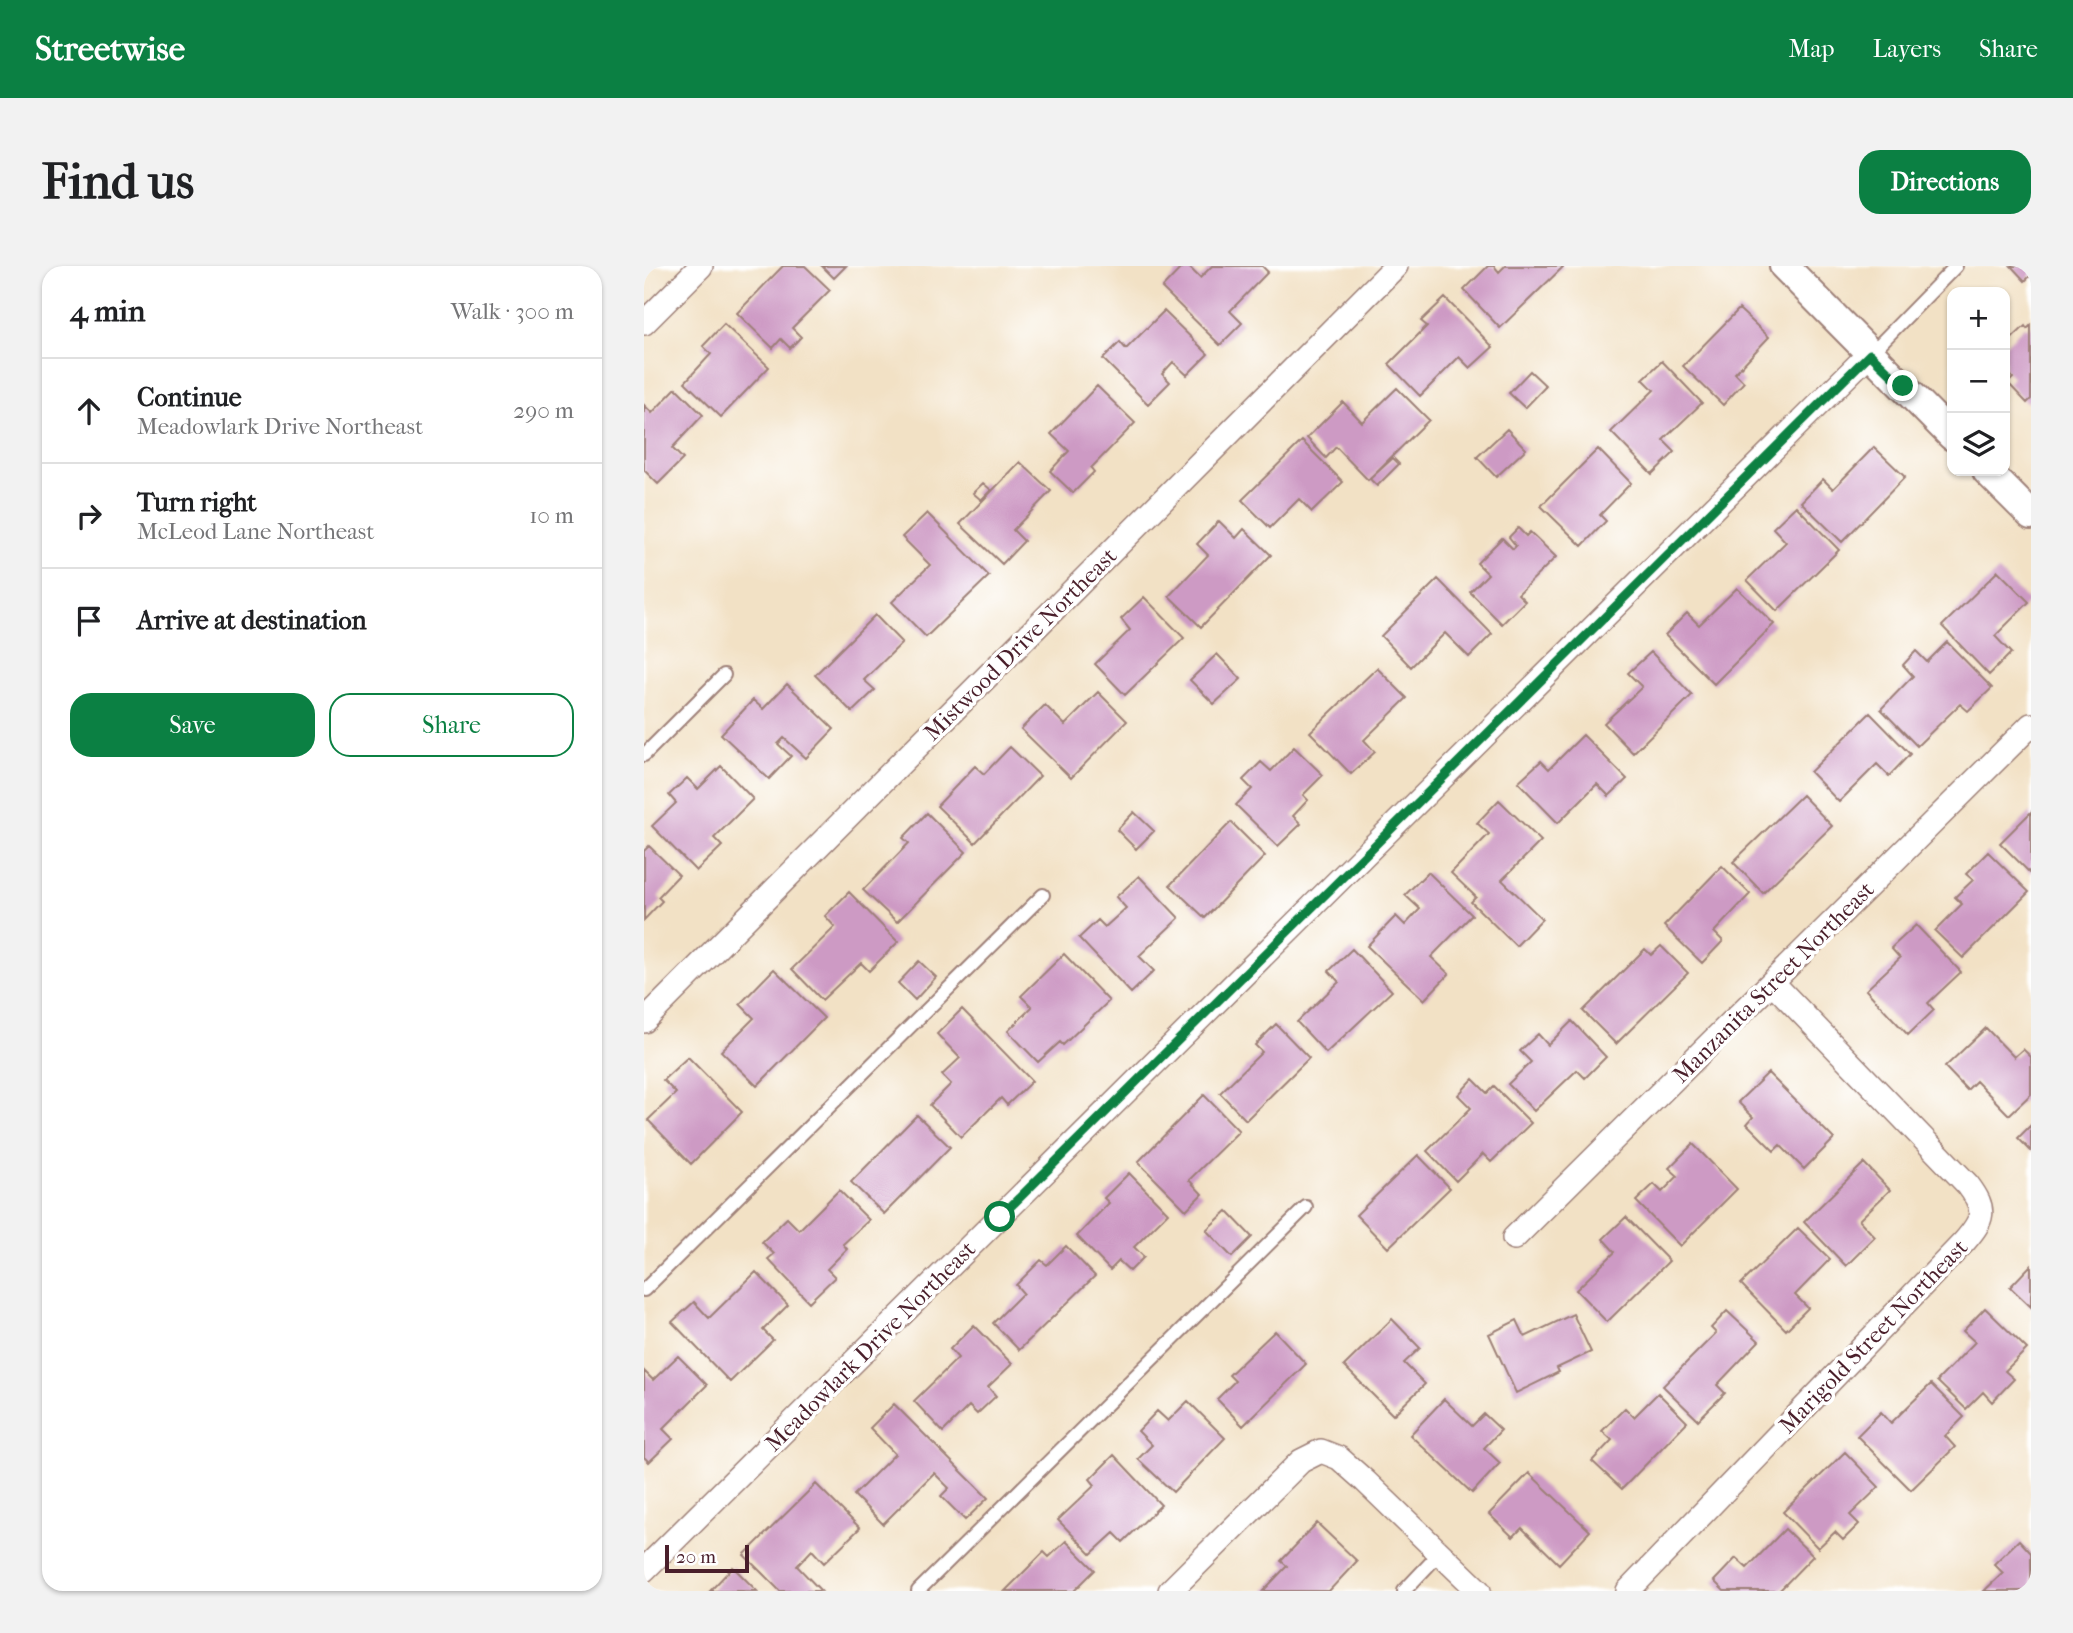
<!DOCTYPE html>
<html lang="en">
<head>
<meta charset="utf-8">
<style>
	body { margin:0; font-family:"IM FELL French Canon",serif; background:#f2f2f2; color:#202124 }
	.controls { position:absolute; right:21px; top:21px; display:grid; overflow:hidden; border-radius:14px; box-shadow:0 2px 5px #0004 }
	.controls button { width:63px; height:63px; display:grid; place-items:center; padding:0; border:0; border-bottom:2px solid #e0e0e0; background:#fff; color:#202124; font:35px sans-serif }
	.scale { position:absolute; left:21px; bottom:18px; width:84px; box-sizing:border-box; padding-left:7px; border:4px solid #4a1f2b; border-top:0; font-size:19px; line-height:24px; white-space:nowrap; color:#4a1f2b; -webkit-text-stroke:5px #fff; paint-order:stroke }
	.stop { position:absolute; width:21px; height:21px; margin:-16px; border:5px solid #0b8043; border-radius:50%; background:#fff }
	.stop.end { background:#0b8043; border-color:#fff; box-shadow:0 2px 7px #0008 }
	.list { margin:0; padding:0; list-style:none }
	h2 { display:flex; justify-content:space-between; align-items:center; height:91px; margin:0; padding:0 28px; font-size:30px }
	h2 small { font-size:23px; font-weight:400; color:#757577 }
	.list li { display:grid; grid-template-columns:46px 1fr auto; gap:21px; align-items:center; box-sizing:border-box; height:105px; padding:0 28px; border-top:2px solid #e0e0e0 }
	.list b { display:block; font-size:26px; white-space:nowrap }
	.list p { margin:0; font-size:23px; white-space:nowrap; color:#757577 }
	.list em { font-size:23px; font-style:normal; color:#757577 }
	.actions { display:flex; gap:14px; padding:21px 28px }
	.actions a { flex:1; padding:16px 0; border:2px solid #0b8043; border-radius:21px; text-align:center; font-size:24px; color:#0b8043 }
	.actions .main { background:#0b8043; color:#fff }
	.icon { flex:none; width:38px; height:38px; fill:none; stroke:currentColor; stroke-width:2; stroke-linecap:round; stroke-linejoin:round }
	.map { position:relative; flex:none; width:1387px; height:1325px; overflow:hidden; border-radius:21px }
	header { display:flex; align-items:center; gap:42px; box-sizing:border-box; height:98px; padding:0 35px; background:#0b8043; color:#fff }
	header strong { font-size:33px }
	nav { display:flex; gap:38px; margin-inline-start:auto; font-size:24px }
	.intro { display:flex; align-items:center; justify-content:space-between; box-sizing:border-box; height:168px; padding:0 42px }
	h1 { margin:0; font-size:49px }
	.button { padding:18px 32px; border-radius:21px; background:#0b8043; color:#fff; font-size:24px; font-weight:700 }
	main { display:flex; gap:42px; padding:0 42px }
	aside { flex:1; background:#fff; border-radius:21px; box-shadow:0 2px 5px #0004 }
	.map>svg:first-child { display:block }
	.building { fill:#cd9ac4 }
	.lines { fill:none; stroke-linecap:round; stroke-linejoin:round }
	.service-casing { stroke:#9e8078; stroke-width:16 }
	.minor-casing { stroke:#9e8078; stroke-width:26 }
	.tertiary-casing { stroke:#9e8078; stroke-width:32 }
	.service { stroke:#fff; stroke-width:12 }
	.minor { stroke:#fff; stroke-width:23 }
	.tertiary { stroke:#fff; stroke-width:28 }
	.route { stroke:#0b8043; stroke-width:9 }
	.labels { text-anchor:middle; stroke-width:7; stroke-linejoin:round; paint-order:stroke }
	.street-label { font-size:23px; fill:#4a1f2b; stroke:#fff }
</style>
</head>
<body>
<header>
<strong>Streetwise</strong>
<nav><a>Map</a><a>Layers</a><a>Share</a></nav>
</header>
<div class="intro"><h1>Find us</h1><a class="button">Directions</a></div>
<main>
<aside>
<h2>4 min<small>Walk · 300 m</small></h2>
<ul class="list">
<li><svg class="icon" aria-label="ahead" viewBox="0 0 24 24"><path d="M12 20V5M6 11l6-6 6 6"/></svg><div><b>Continue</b><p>Meadowlark Drive Northeast</p></div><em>290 m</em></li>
<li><svg class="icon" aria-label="right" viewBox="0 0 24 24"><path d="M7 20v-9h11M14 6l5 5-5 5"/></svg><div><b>Turn right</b><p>McLeod Lane Northeast</p></div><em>10 m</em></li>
<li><svg class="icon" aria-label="arrive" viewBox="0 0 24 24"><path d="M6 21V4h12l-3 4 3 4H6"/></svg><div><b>Arrive at destination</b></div></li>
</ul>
<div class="actions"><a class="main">Save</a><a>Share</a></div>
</aside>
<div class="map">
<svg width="1387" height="1325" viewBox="0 0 1387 1325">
	<rect width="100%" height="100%" fill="#fff"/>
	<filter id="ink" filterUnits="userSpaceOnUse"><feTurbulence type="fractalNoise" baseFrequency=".0143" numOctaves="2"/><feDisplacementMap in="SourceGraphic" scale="14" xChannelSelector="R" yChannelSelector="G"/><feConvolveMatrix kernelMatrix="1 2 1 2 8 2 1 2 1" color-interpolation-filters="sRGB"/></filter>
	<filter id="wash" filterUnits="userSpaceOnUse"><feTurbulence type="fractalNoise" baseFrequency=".00686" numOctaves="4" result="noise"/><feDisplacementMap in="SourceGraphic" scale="28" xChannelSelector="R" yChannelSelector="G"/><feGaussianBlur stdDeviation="1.57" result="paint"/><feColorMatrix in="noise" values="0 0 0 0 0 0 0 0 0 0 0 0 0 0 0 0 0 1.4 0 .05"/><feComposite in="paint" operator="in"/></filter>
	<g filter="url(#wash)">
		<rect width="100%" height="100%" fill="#f2e1c5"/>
		<g id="blocks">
			<path class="building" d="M139 0H161L186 24 148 62 157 71 146 82 137 73 129 82 93 47Z
				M178 0H202L190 12Z
				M539 0H544L556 12 568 0H618L624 6 586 45 598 57 576 79 518 22Z
				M844 0H850L855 6 861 0H920L856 62 820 24Z
				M1367 0H1387V9L1381 15Z
				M801 32 849 81 826 102 815 91 776 130 745 98 783 60 777 55Z
				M1095 43 1125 71 1091 107 1100 116 1079 139 1039 100Z
				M520 45 564 88 543 109 529 96 518 108 526 116 504 138 459 93 476 76 482 83Z
				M80 58 125 101 77 151 41 116 67 88 59 80Z
				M1387 59V133L1383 137 1364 117 1369 112 1361 103V79L1381 60 1383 63Z
				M1018 95 1058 137 1019 174 1031 186 1008 208 967 166 1010 124 999 113Z
				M886 105 902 120 881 142 865 127Z
				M453 120 491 157 447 202 450 206 429 227 406 205 425 185 407 168Z
				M32 122 59 149 28 182 39 193 14 218 0 204V139L8 147Z
				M753 122 785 154 724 214 692 181 682 192 663 172 699 136 718 156Z
				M863 163 882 183 852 211 833 191Z
				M658 175 699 216 668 246 655 233 626 262 598 234Z
				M1230 181 1261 211 1198 276 1157 236 1179 213 1189 223Z
				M954 183 987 217 956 249 962 255 938 280 897 240Z
				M749 192 755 198 733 220 726 213Z
				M376 196 407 225 369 264 380 275 358 298 316 258Z
				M339 217 347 224 337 234 329 227Z
				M1152 240 1195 284 1133 345 1103 314 1142 276 1129 262Z
				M283 247 345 310 282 371 248 336 286 299 258 271Z
				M575 255 592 272 600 263 627 289 557 361 525 330 564 289 553 278Z
				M874 262 882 270 886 266 912 291 874 328 881 335 858 358 826 326 844 308 833 297 858 272 869 283 872 280 865 271Z
				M1354 305 1385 336 1351 370 1367 387 1345 409 1298 360Z
				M794 313 848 368 825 391 801 367 767 401 737 370Z
				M1093 322 1130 358 1070 418 1021 369 1043 347 1055 359Z
				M500 331 540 372 481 429 451 398 486 364 477 353Z
				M231 349 258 377 220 414 231 424 208 446 171 409Z
				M1303 376 1348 422 1324 445 1316 438 1273 480 1237 443 1269 410 1259 399 1272 385 1283 396Z
				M1007 386 1048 429 989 487 960 457 998 421 984 407Z
				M573 388 597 413 570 438 546 414Z
				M733 402 763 432 720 474 731 486 707 508 666 466Z
				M143 418 190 463 162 492 140 472 134 478 147 490 125 513 77 468 109 434 119 443Z
				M454 426 483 455 427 512 377 463 401 439 421 459Z
				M1226 447 1266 488 1245 510 1233 498 1195 536 1166 506Z
				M939 469 983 513 965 530 953 518 914 557 874 516 897 495 905 503Z
				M366 481 396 510 331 577 293 540 331 500 340 508Z
				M650 481 679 509 659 529 664 534 649 550 657 558 634 580 592 539 608 523 599 514 617 496 627 505Z
				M77 500 109 533 70 572 78 580 52 605 8 560 32 537 25 529 43 512 54 523Z
				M1158 529 1188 560 1119 627 1089 596Z
				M855 534 897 575 858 614 898 653 872 680 827 636 832 631 807 607 845 568 833 557Z
				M490 546 510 565 492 583 473 564Z
				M1387 546V608L1356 577Z
				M283 547 322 586 253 656 219 624 265 577 259 572Z
				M587 556 621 590 561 652 526 619Z
				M5 580 35 609 14 631 18 635 0 654V585Z
				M1344 586 1385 626 1319 692 1291 665 1318 638 1311 631 1329 614 1322 608Z
				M1078 600 1106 628 1070 666 1079 675 1058 697 1020 660Z
				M784 606 828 649 787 691 805 708 780 734 723 680 752 650 761 659 776 643 761 629Z
				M495 610 535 652 495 690 510 705 487 727 435 672 454 654 461 661 482 642 472 631Z
				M205 626 254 676 225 705 217 697 178 734 148 703 191 661 181 650Z
				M1272 659 1317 706 1284 737 1290 744 1264 769 1222 724 1256 692 1247 682Z
				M1017 680 1044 707 972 778 939 745 1001 683 1007 689Z
				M708 683 748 725 682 787 653 756 695 716 685 705Z
				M420 688 465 735 419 779 416 776 394 796 364 765 388 741 377 730Z
				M275 695 292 711 271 734 254 717Z
				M130 703 180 752 113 820 77 785 110 752 96 738Z
				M318 743 388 815 363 839 357 832 317 871 286 839 307 818 298 809 316 792 293 768Z
				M928 755 962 791 941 812 933 804 890 845 864 818 887 796 876 785 894 768 904 779Z
				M632 758 665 792 602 854 576 827 618 786 611 779Z
				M1342 762 1370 791 1379 783 1387 791V828L1365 849 1332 815 1323 824 1301 801Z
				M44 791 98 846 47 898 4 854 32 827 19 814Z
				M1124 807 1190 873 1160 903 1136 879 1130 885 1103 858 1109 851 1094 836Z
				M829 813 843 827 850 820 887 857 847 896 839 888 812 915 783 885 827 842 814 829Z
				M560 829 595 865 545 914 558 928 542 944 494 896Z
				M273 849 306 881 240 948 207 916Z
				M1387 859V885L1374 872Z
				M1049 878 1093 923 1036 980 992 935 1010 918 1018 926 1034 910 1025 902Z
				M774 889 806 922 744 982 712 949Z
				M1220 897 1246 924 1215 954 1231 971 1202 1000 1160 956Z
				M485 907 524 947 490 981 500 991 486 1005 475 995 466 1004 433 970 465 937 460 932Z
				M195 924 225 954 199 978 203 983 183 1003 191 1011 165 1036 124 993 130 988 118 976 143 952 155 964Z
				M583 945 608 971 588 991 562 964Z
				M982 951 1025 995 963 1056 932 1024 971 986 959 973Z
				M1154 962 1186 993 1151 1029 1164 1042 1142 1064 1097 1018Z
				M422 980 451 1010 375 1084 349 1057 379 1027 372 1019 397 994 403 999Z
				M1387 999V1041L1366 1021Z
				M112 1006 144 1039 119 1064 129 1074 86 1116 28 1056 50 1036 65 1052Z
				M1341 1042 1383 1083 1361 1105 1370 1113 1348 1136 1339 1126 1322 1143 1293 1115 1331 1076 1319 1065Z
				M1083 1045 1115 1075 1073 1119 1081 1127 1054 1154 1019 1120 1072 1067 1067 1062Z
				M929 1048 947 1086 913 1102 915 1106 872 1127 845 1068 873 1054 881 1071Z
				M748 1053 776 1082 760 1097 781 1118 749 1149 700 1100Z
				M330 1059 368 1098 344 1121 352 1130 333 1148 325 1140 299 1166 270 1135 314 1092 306 1083Z
				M631 1065 662 1098 599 1160 573 1133 591 1115 585 1109Z
				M34 1090 63 1119 19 1163 29 1173 5 1196 0 1191V1105L9 1114Z
				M1287 1118 1320 1151 1301 1170 1311 1181 1267 1224 1213 1170 1237 1146 1247 1157Z
				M1014 1127 1043 1156 978 1223 948 1195 968 1174 958 1165 981 1142 990 1151Z
				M800 1133 828 1160 840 1148 857 1164 840 1182 856 1197 828 1227 766 1169Z
				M544 1135 581 1172 529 1226 494 1193 508 1179 494 1165 513 1145 524 1155Z
				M250 1138 344 1232 321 1254 297 1230 305 1222 290 1207 239 1258 210 1229 251 1188 226 1162Z
				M1201 1186 1235 1221 1206 1249 1215 1258 1199 1274 1191 1266 1174 1282 1139 1246Z
				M470 1189 517 1239 479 1276 470 1267 447 1288 414 1254 451 1219 446 1213Z
				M885 1207 946 1265 915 1298 878 1262 869 1271 845 1248Z
				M172 1218 216 1262 180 1297 168 1284 153 1300 177 1325H136L100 1289Z
				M673 1257 713 1295 685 1325H619L643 1300 637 1295Z
				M1141 1263 1169 1290 1135 1325H1080L1070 1315 1092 1292 1103 1302Z
				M1375 1274 1387 1287V1325H1340L1359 1307 1350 1298Z
				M422 1275 451 1304 430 1325H361L400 1286 405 1291Z
				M89 1301 113 1325H66Z"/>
		</g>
	</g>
	<g filter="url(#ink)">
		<use href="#blocks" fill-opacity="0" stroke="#9e8078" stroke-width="2"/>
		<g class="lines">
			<g class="service-casing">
				<path id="service" d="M1227 87 1312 0
					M0 489 80 409
					M0 1024 399 629
					M274 1325 662 941
					M760 1325 796 1287"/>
			</g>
			<g class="minor-casing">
				<path id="minor" d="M0 57 57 0
					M0 755 752 0
					M870 972 1387 459
					M0 1304 1226 87
					M526 1325 657 1195 677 1185 695 1192 721 1215 835 1325
					M984 1325 1320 976C1340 953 1343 944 1324 919L1128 716"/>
			</g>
			<g class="tertiary-casing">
				<path id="tertiary" d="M1140 0 1308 170
					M1343 205 1387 249"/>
			</g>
			<use href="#service" class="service"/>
			<use href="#minor" class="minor"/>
			<use href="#tertiary" class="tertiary"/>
		</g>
	</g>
	<g class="lines" filter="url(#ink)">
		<path class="route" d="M356 951 1226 88 1259 120"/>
	</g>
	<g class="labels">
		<g class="street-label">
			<text transform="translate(376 378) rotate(-45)" y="8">Mistwood Drive Northeast</text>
			<text transform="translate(1129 716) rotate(-45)" y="8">Manzanita Street Northeast</text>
			<text transform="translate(1229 1070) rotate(-46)" y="8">Marigold Street Northeast</text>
			<text transform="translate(226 1080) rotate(-45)" y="8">Meadowlark Drive Northeast</text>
		</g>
	</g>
</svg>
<div class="controls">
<button>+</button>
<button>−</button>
<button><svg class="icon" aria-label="layers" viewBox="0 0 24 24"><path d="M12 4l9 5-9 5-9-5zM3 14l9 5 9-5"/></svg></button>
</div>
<div class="scale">20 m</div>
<div class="stop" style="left:356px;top:951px"></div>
<div class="stop end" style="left:1259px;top:120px"></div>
</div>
</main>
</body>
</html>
